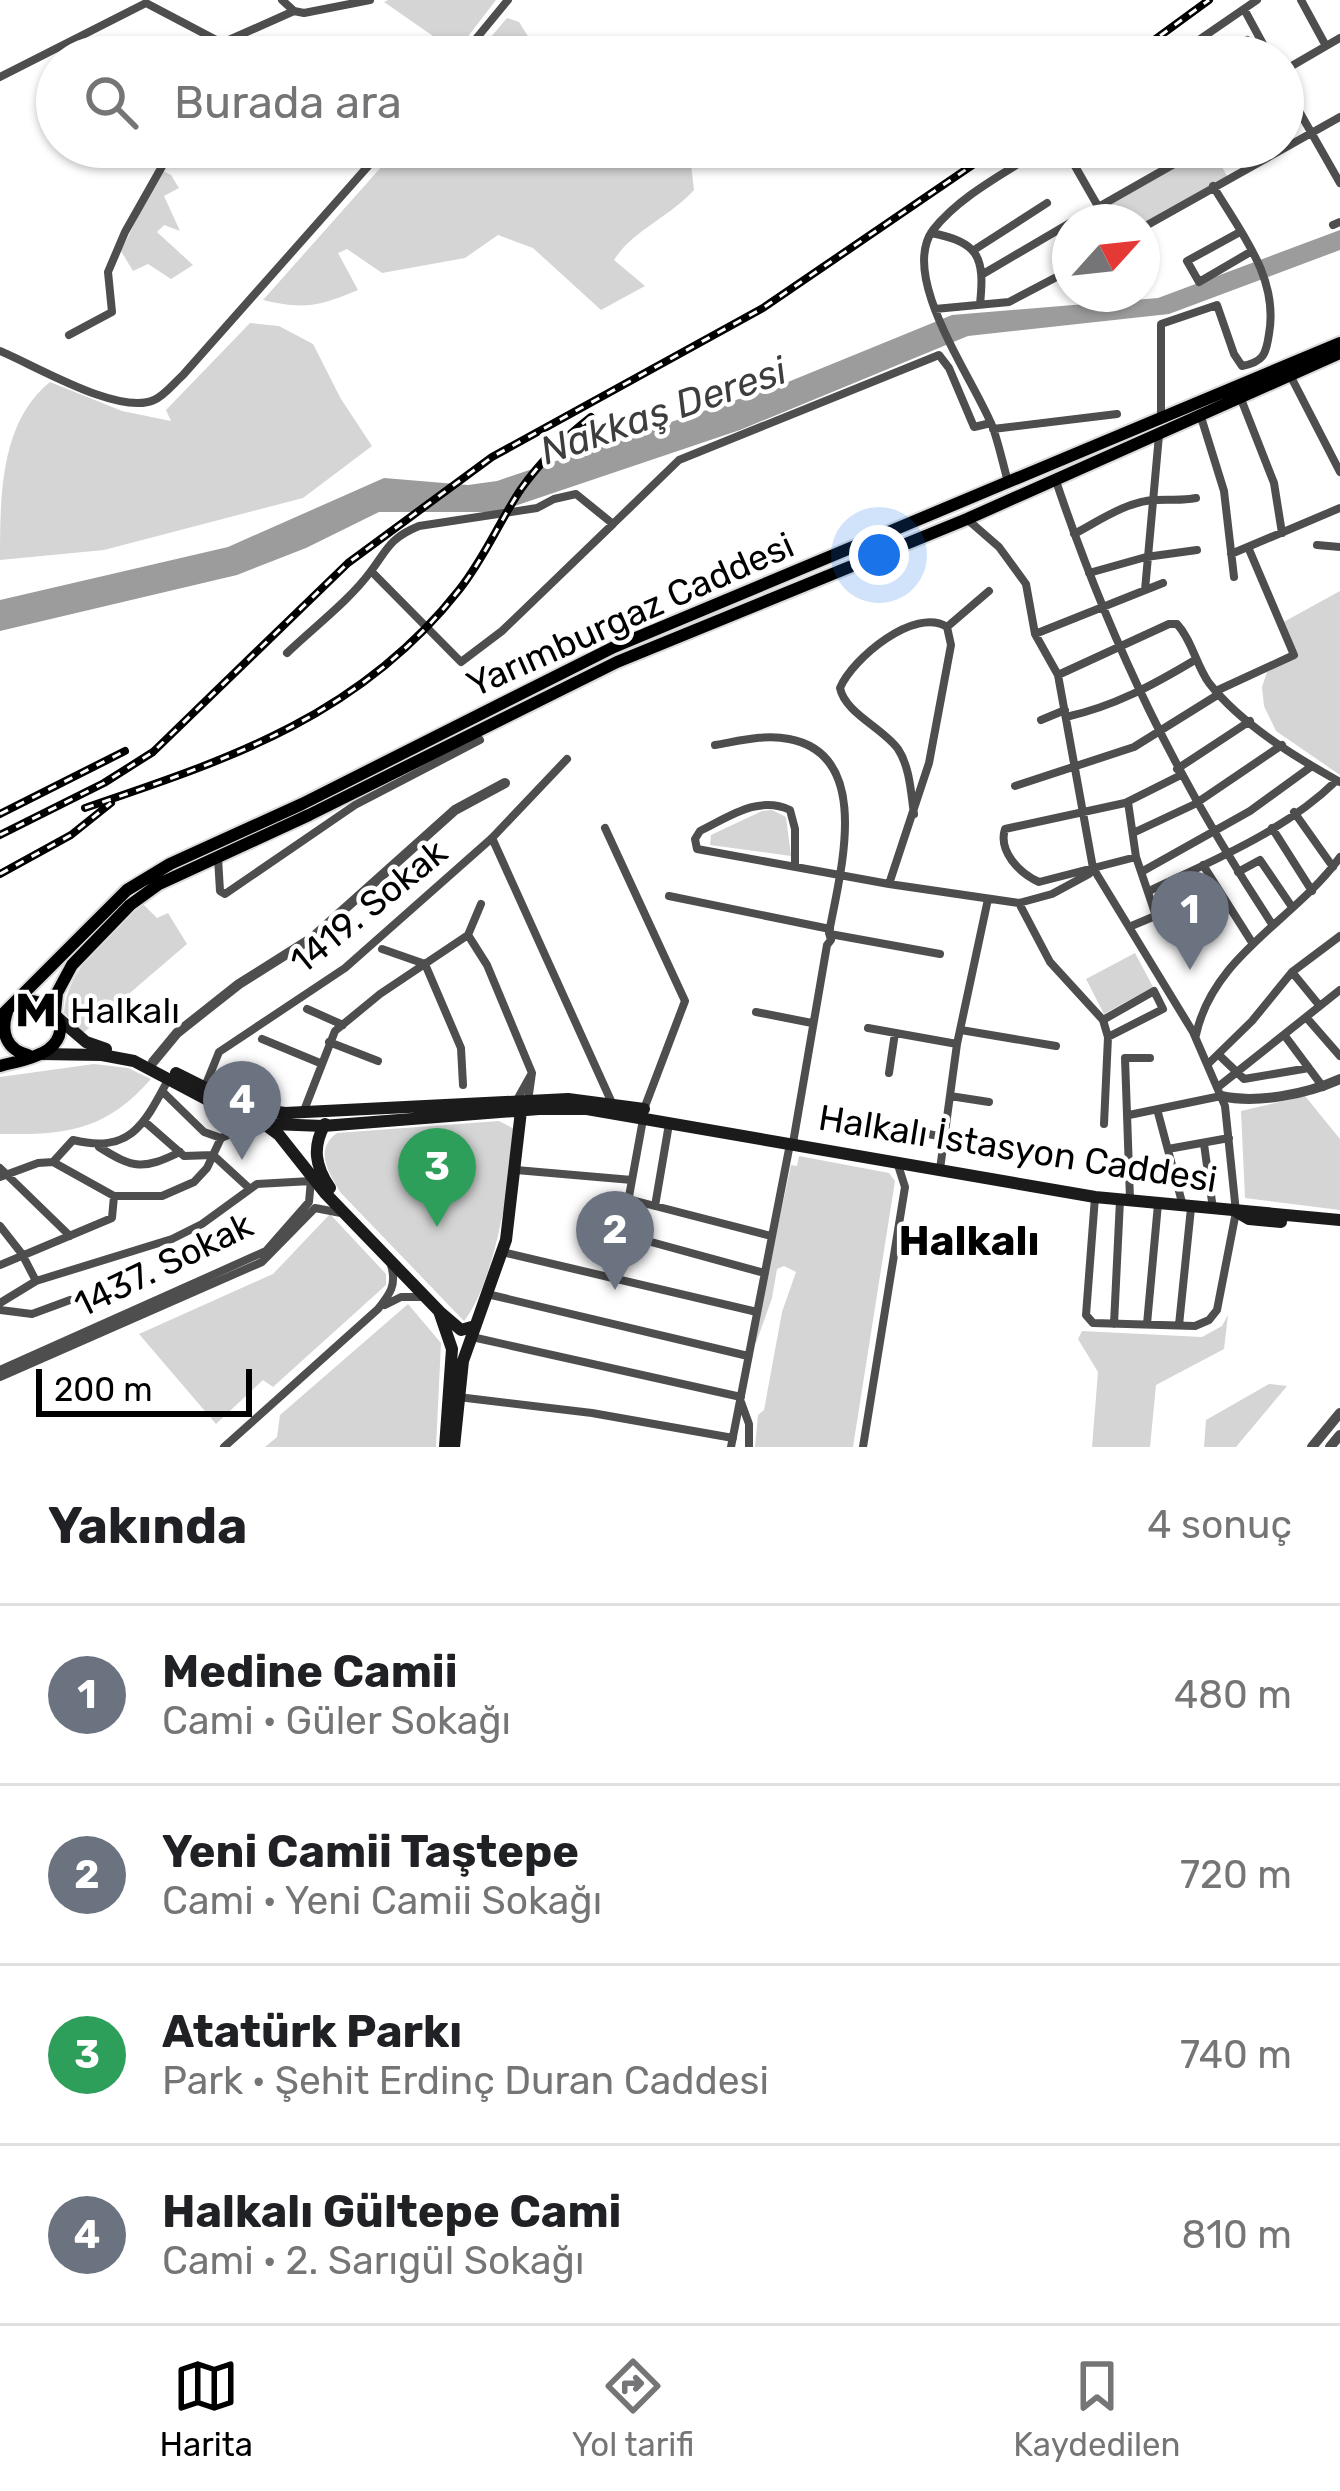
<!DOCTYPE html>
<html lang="tr">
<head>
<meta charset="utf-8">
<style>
	body { margin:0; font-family:Rubik,sans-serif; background:#f6f6f6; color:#202124 }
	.compass { position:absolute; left:1052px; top:204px; width:108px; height:108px; border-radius:50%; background:#fff; box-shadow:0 3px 9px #0004; rotate:63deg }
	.scale { position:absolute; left:36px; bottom:30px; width:216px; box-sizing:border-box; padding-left:12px; border:6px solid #000; border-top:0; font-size:33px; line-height:42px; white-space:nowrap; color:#000; -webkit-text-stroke:9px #fff; paint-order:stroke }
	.you { position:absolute; left:879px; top:555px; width:42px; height:42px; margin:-30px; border:9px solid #fff; border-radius:50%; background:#1a73e8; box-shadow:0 0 0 18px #1a73e833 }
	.badge { display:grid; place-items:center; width:78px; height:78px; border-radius:50%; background:#000; color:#fff; font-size:39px; font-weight:700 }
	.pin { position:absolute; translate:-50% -99px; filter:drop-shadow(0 3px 6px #0008) }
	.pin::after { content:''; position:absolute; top:63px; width:42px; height:36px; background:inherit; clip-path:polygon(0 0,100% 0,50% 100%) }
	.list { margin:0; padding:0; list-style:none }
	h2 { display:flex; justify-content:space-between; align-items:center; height:156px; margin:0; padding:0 48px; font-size:51px }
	h2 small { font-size:39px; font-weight:400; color:#757577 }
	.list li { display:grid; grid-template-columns:78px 1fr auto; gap:36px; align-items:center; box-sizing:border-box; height:180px; padding:0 48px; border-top:3px solid #e0e0e0 }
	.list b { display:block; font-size:45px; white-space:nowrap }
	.list p { margin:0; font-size:39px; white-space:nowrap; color:#757577 }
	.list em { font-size:39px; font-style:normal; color:#757577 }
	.icon { flex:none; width:66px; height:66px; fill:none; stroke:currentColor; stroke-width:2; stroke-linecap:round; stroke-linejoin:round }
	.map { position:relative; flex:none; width:1340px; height:1447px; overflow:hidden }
	.search { position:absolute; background:#fff; box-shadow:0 3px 9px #0004; left:36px; right:36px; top:36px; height:132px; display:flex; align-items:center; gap:30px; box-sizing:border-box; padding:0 42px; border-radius:66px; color:#757577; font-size:45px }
	.sheet { height:876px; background:#fff }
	nav { display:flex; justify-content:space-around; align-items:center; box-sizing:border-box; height:168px; border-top:3px solid #e0e0e0; background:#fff; font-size:33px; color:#757577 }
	nav a { display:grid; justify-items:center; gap:6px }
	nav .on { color:#000 }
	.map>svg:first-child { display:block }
	.green { fill:#d5d5d5 }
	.water { fill:#9c9c9c }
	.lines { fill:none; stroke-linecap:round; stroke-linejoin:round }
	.primary-casing { stroke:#dbdbdb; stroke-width:16 }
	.minor { stroke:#4e4e4e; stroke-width:8 }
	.tertiary { stroke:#4e4e4e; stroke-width:10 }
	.secondary { stroke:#1b1b1b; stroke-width:12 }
	.primary { stroke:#000; stroke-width:12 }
	.rail-casing { stroke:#000; stroke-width:8 }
	.rail { stroke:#fff; stroke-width:3; stroke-dasharray:9; stroke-linecap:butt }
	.labels { text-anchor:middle; stroke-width:9; stroke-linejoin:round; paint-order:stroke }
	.street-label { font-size:36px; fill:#000; stroke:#fff }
	.poi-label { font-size:36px; fill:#000; stroke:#fff; text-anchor:start }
	.water-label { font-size:39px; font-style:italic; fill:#3d3d3d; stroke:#fff }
	.quarter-label { font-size:42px; font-weight:bold; fill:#000; stroke:#fff }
</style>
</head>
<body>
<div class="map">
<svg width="1340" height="1447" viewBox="0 0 1340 1447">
	<rect width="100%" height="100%" fill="#fff"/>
	<path class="green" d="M388 0H496L456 52 384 2Z
		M507 18 519 22 541 57H474Z
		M399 147H530L532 156 543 159 578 147H689L694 190C671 216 632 231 614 260L645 286 601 310 533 248 498 235 465 258 382 273 347 249 338 253 358 290C320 306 304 310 263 300Z
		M1204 147H1211L1227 176 1142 224 1110 222 1101 204Z
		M161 170 171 175 179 188 164 196 180 231 164 225 157 232 193 265 171 279 148 264 133 271 121 251Z
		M250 323 279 326 313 344 341 399 372 446 303 498 104 550 0 560C0 497 0 422 50 382L122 411 171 421 166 410Z
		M1340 591V775L1276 731 1264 706 1262 687 1267 672 1294 655 1280 624Z
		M772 810 786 817 791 856 710 845 711 835 762 811Z
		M142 903 157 918 168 913 187 944 82 1034 64 1013C67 966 111 935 142 903Z
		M1135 953 1153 987 1104 1014 1086 979Z
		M94 1064 128 1068 151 1079C105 1131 67 1135 0 1134V1077Z
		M1305 1096 1340 1139V1210L1245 1198 1241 1111Z
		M499 1121 516 1130C509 1181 496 1281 464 1321L340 1192C328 1171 314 1150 337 1133Z
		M799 1156 889 1173 895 1181 853 1447H755L758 1415 764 1410 782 1312 796 1272 784 1266 777 1269 772 1298 756 1343H753L791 1165 797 1166Z
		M330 1214 386 1274V1285L273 1387 263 1380 216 1424 139 1334 273 1274Z
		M408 1304 441 1343 436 1447H265L277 1437 280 1415Z
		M1228 1315 1224 1349 1156 1385 1150 1447H1092L1098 1372 1078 1339 1082 1331 1202 1337 1222 1326Z
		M1269 1384 1287 1386 1236 1447H1204L1206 1420Z"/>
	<path class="water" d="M1340 230V250L1169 314 968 336 740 430 497 512H379L306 548 237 575 0 631V600L228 547 384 478 468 485 497 481 783 384 952 315 1158 298Z"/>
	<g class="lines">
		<g class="primary-casing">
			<path id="primary" d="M7 1012C0 1033 7 1050 28 1055
				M55 1013 57 993 72 965 130 905 159 884 309 815 617 662 967 519 1340 353
				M0 1017 127 890 170 864 302 804 614 647 1340 343
				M0 1066C14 1062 37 1058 49 1049 77 1026 47 994 18 1002"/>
		</g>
		<path class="minor" d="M282 0 294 11 304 13 370 0
			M1301 0 1326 46
			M1244 9 1270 57
			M1247 40 1254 57
			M217 57 222 43 294 11
			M461 57 508 0
			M1174 57 1257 0
			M1283 71 1340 38
			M0 77 146 3 222 43
			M1283 83 1340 183
			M1064 147 1107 222
			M1122 147H1126
			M1072 222 1204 147
			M1333 225 1340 222
			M1142 228 1340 117
			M1240 232 1187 261 1199 282 1252 251
			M931 233C979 242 985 257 980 304
			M974 250 1047 203
			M983 274 1070 223
			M935 309 1009 302 1070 270
			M69 335 112 312 108 272 125 232 173 147
			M0 351C36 366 119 416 154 400 164 396 174 383 183 375L385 147
			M1291 377 1340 472
			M1241 399 1274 483 1282 533
			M1201 417 1224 491 1234 577
			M1161 419V324L1217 305 1234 354 1242 366C1263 362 1266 355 1269 334 1279 278 1241 233 1213 186
			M993 429 1117 414
			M1056 481C1111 644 1177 780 1272 924
			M1008 482C1003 464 999 445 993 428 975 381 898 277 933 230 960 195 1009 171 1045 147
			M968 520 999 547 1026 584 1035 634 1058 675 1093 868 1193 1032 1225 1106 1236 1212 1217 1310 1209 1320 1195 1326 1093 1323 1086 1315 1095 1197
			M1074 534C1097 522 1129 500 1156 500 1171 499 1181 501 1196 498
			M1317 545 1340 547
			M1231 554 1340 508
			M371 571 461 662 502 631 613 524
			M1089 573 1146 557 1197 550
			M1145 590 1159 435
			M947 627 989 591
			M1035 634 1163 583
			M287 653C314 627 349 601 371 571 388 548 390 538 419 526L537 508 554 499 576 494 613 524 679 460 939 355 949 368 974 427 991 423
			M1058 675 1169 624H1177C1192 640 1196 665 1209 683 1241 724 1295 757 1340 782
			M1216 691 1294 655 1248 547
			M1066 717C1115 706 1153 685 1195 660
			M1041 720 1065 710
			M715 745C739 741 765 734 789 739 875 755 839 876 829 933L831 940 827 945 793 1143
			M1177 769 1250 721
			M1015 786 1134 747 1219 694
			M1128 802 1136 857
			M1294 812 1333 867
			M605 828 685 1001 644 1109
			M1272 828 1312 891
			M1133 833 1195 804 1282 745
			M492 838 612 1103
			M218 858 220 891 225 894 355 805 480 740
			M1203 865 1253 944
			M795 867V829L790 810C758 795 729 817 700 831L695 839 697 849 889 884 1019 903 1052 894 1089 874
			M1143 871 1250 811 1312 766
			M1238 872 1260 860 1292 907
			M889 884 929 763 951 645 947 627C915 606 852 659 840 688 845 713 883 728 898 749 910 767 911 794 914 814
			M1149 891C1214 860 1285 831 1336 781
			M669 896 830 929
			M1019 903 1050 962 1103 1020 1108 1037 1104 1124
			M1155 913 1136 857 1039 882C1019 873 998 851 1005 829L1125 803 1181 775
			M1129 927 1217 890
			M830 934 940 954
			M468 935 481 904
			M382 949 425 964 461 1048 463 1085
			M1292 972 1319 1005
			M307 1009 343 1025
			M756 1012 812 1023
			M1306 1017 1340 1056
			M1103 1020 1154 991 1163 1009 1108 1037
			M868 1028 957 1044
			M961 1030 1056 1046
			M1196 1035C1213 955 1295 920 1340 857
			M1285 1036 1323 1087
			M262 1039 320 1063
			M329 1042 378 1061
			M1219 1055 1244 1079 1309 1068
			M1209 1063 1252 1021 1292 972 1340 936
			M889 1073 895 1033
			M1218 1087 1340 990
			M204 1089 219 1052 345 968 492 838 567 759
			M162 1091 204 1132 221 1138 260 1122
			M950 1096 989 1102
			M512 1101 518 1098 532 1073 528 1101
			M1157 1109 1183 1206
			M303 1113 335 1031 380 994 468 935 487 965 532 1073
			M1129 1115 1221 1096
			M144 1121 184 1156 213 1155 249 1188
			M891 1127 944 1137
			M1204 1144 1213 1209
			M99 1147C134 1169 143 1170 180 1152
			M1168 1149 1229 1138
			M53 1162 73 1140C130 1154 144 1125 168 1080
			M0 1168 70 1236
			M940 1169 957 1044 988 899
			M516 1170 632 1180
			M0 1177 38 1163 53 1162 114 1196H162L194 1182 207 1168 221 1138
			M628 1199 771 1236
			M1130 1199 1125 1058H1150
			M655 1206 669 1124
			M0 1226 22 1254 36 1281
			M622 1234 764 1273
			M502 1252 757 1312
			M0 1265 112 1218 114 1196
			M614 1279 642 1125
			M487 1294 748 1356
			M0 1303 36 1281 172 1239 202 1224 257 1184 311 1181
			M385 1305 401 1297H426
			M0 1310 32 1314 70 1300
			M1114 1324 1120 1200
			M1147 1324 1158 1204
			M1179 1325 1191 1208
			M472 1337 741 1397
			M0 1370 266 1251 309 1202 311 1180
			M0 1377 262 1262 315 1208 341 1213
			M458 1397 592 1413 733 1438
			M741 1402 749 1424V1447
			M224 1447 378 1309C390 1294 397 1285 391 1265
			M731 1447 790 1144
			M863 1447 905 1187 898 1165"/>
		<path class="tertiary" d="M153 1062 177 1033 239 984 312 938 455 810 505 783
			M1221 1096C1257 1104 1307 1094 1340 1079
			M1312 1447 1340 1413
			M1330 1447 1340 1435"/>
		<path class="secondary" d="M58 1018 86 1042 106 1049
			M40 1054 102 1055 134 1061 219 1106 272 1124 323 1126 539 1109H587L1095 1197 1340 1220
			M176 1073 244 1107 285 1113 568 1099 644 1109
			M264 1124 279 1135 325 1193 439 1311 452 1349 445 1447
			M325 1124C312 1147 315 1166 330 1188
			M1237 1212 1249 1219 1281 1222
			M440 1312 461 1330 475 1326
			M454 1447 463 1361 506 1240 521 1111"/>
		<use href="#primary" class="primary"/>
		<g class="rail-casing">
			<path id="rail" d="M1131 57 1209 0
				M85 808C230 759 360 716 459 590 484 559 499 522 521 489 541 461 564 438 591 417
				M0 814 125 751
				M0 835 104 783 153 752 348 563 492 457 763 308 999 147
				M0 874 71 835 111 803"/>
		</g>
		<use href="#rail" class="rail"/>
	</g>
	<defs>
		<g id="metro-bare" transform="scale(3.24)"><path d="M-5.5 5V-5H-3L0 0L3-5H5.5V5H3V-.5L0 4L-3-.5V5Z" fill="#000" stroke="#fff" stroke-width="2.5" paint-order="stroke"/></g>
	</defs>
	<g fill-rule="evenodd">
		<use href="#metro-bare" x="36" y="1010"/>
	</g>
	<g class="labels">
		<g class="street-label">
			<text transform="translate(630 614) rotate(-24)" y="13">Yarımburgaz Caddesi</text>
			<text transform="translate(368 906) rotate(-39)" y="13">1419. Sokak</text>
			<text transform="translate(1018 1148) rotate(9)" y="13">Halkalı İstasyon Caddesi</text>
			<text transform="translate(163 1264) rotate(-26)" y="13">1437. Sokak</text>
		</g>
		<g class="poi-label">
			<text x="70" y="1023">Halkalı</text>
		</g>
		<g class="water-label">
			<text transform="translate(663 410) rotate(-19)" y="14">Nakkaş Deresi</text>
		</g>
		<g class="quarter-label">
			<text x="969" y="1255">Halkalı</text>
		</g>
	</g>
</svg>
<svg class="compass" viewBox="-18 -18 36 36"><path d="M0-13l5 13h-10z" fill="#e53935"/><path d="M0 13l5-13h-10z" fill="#757577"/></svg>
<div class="scale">200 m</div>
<div class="you"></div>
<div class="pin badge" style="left:1190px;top:970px;background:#6b7280">1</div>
<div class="pin badge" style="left:615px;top:1290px;background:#6b7280">2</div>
<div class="pin badge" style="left:437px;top:1227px;background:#2e9e5b">3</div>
<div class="pin badge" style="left:242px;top:1160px;background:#6b7280">4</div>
<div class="search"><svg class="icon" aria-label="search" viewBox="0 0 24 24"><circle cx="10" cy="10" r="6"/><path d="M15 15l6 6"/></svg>Burada ara</div>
</div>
<section class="sheet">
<h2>Yakında<small>4 sonuç</small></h2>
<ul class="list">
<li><span class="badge" style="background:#6b7280">1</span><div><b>Medine Camii</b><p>Cami · Güler Sokağı</p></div><em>480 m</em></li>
<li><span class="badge" style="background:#6b7280">2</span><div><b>Yeni Camii Taştepe</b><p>Cami · Yeni Camii Sokağı</p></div><em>720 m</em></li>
<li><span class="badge" style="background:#2e9e5b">3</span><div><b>Atatürk Parkı</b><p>Park · Şehit Erdinç Duran Caddesi</p></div><em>740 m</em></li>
<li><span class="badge" style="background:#6b7280">4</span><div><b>Halkalı Gültepe Cami</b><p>Cami · 2. Sarıgül Sokağı</p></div><em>810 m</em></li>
</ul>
</section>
<nav>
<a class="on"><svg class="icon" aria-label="map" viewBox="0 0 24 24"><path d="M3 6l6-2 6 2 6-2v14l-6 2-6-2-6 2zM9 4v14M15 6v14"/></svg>Harita</a>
<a><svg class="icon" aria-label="directions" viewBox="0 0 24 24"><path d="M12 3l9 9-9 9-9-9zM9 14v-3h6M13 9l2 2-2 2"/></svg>Yol tarifi</a>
<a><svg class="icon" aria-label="saved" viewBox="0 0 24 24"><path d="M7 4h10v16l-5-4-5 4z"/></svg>Kaydedilen</a>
</nav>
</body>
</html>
